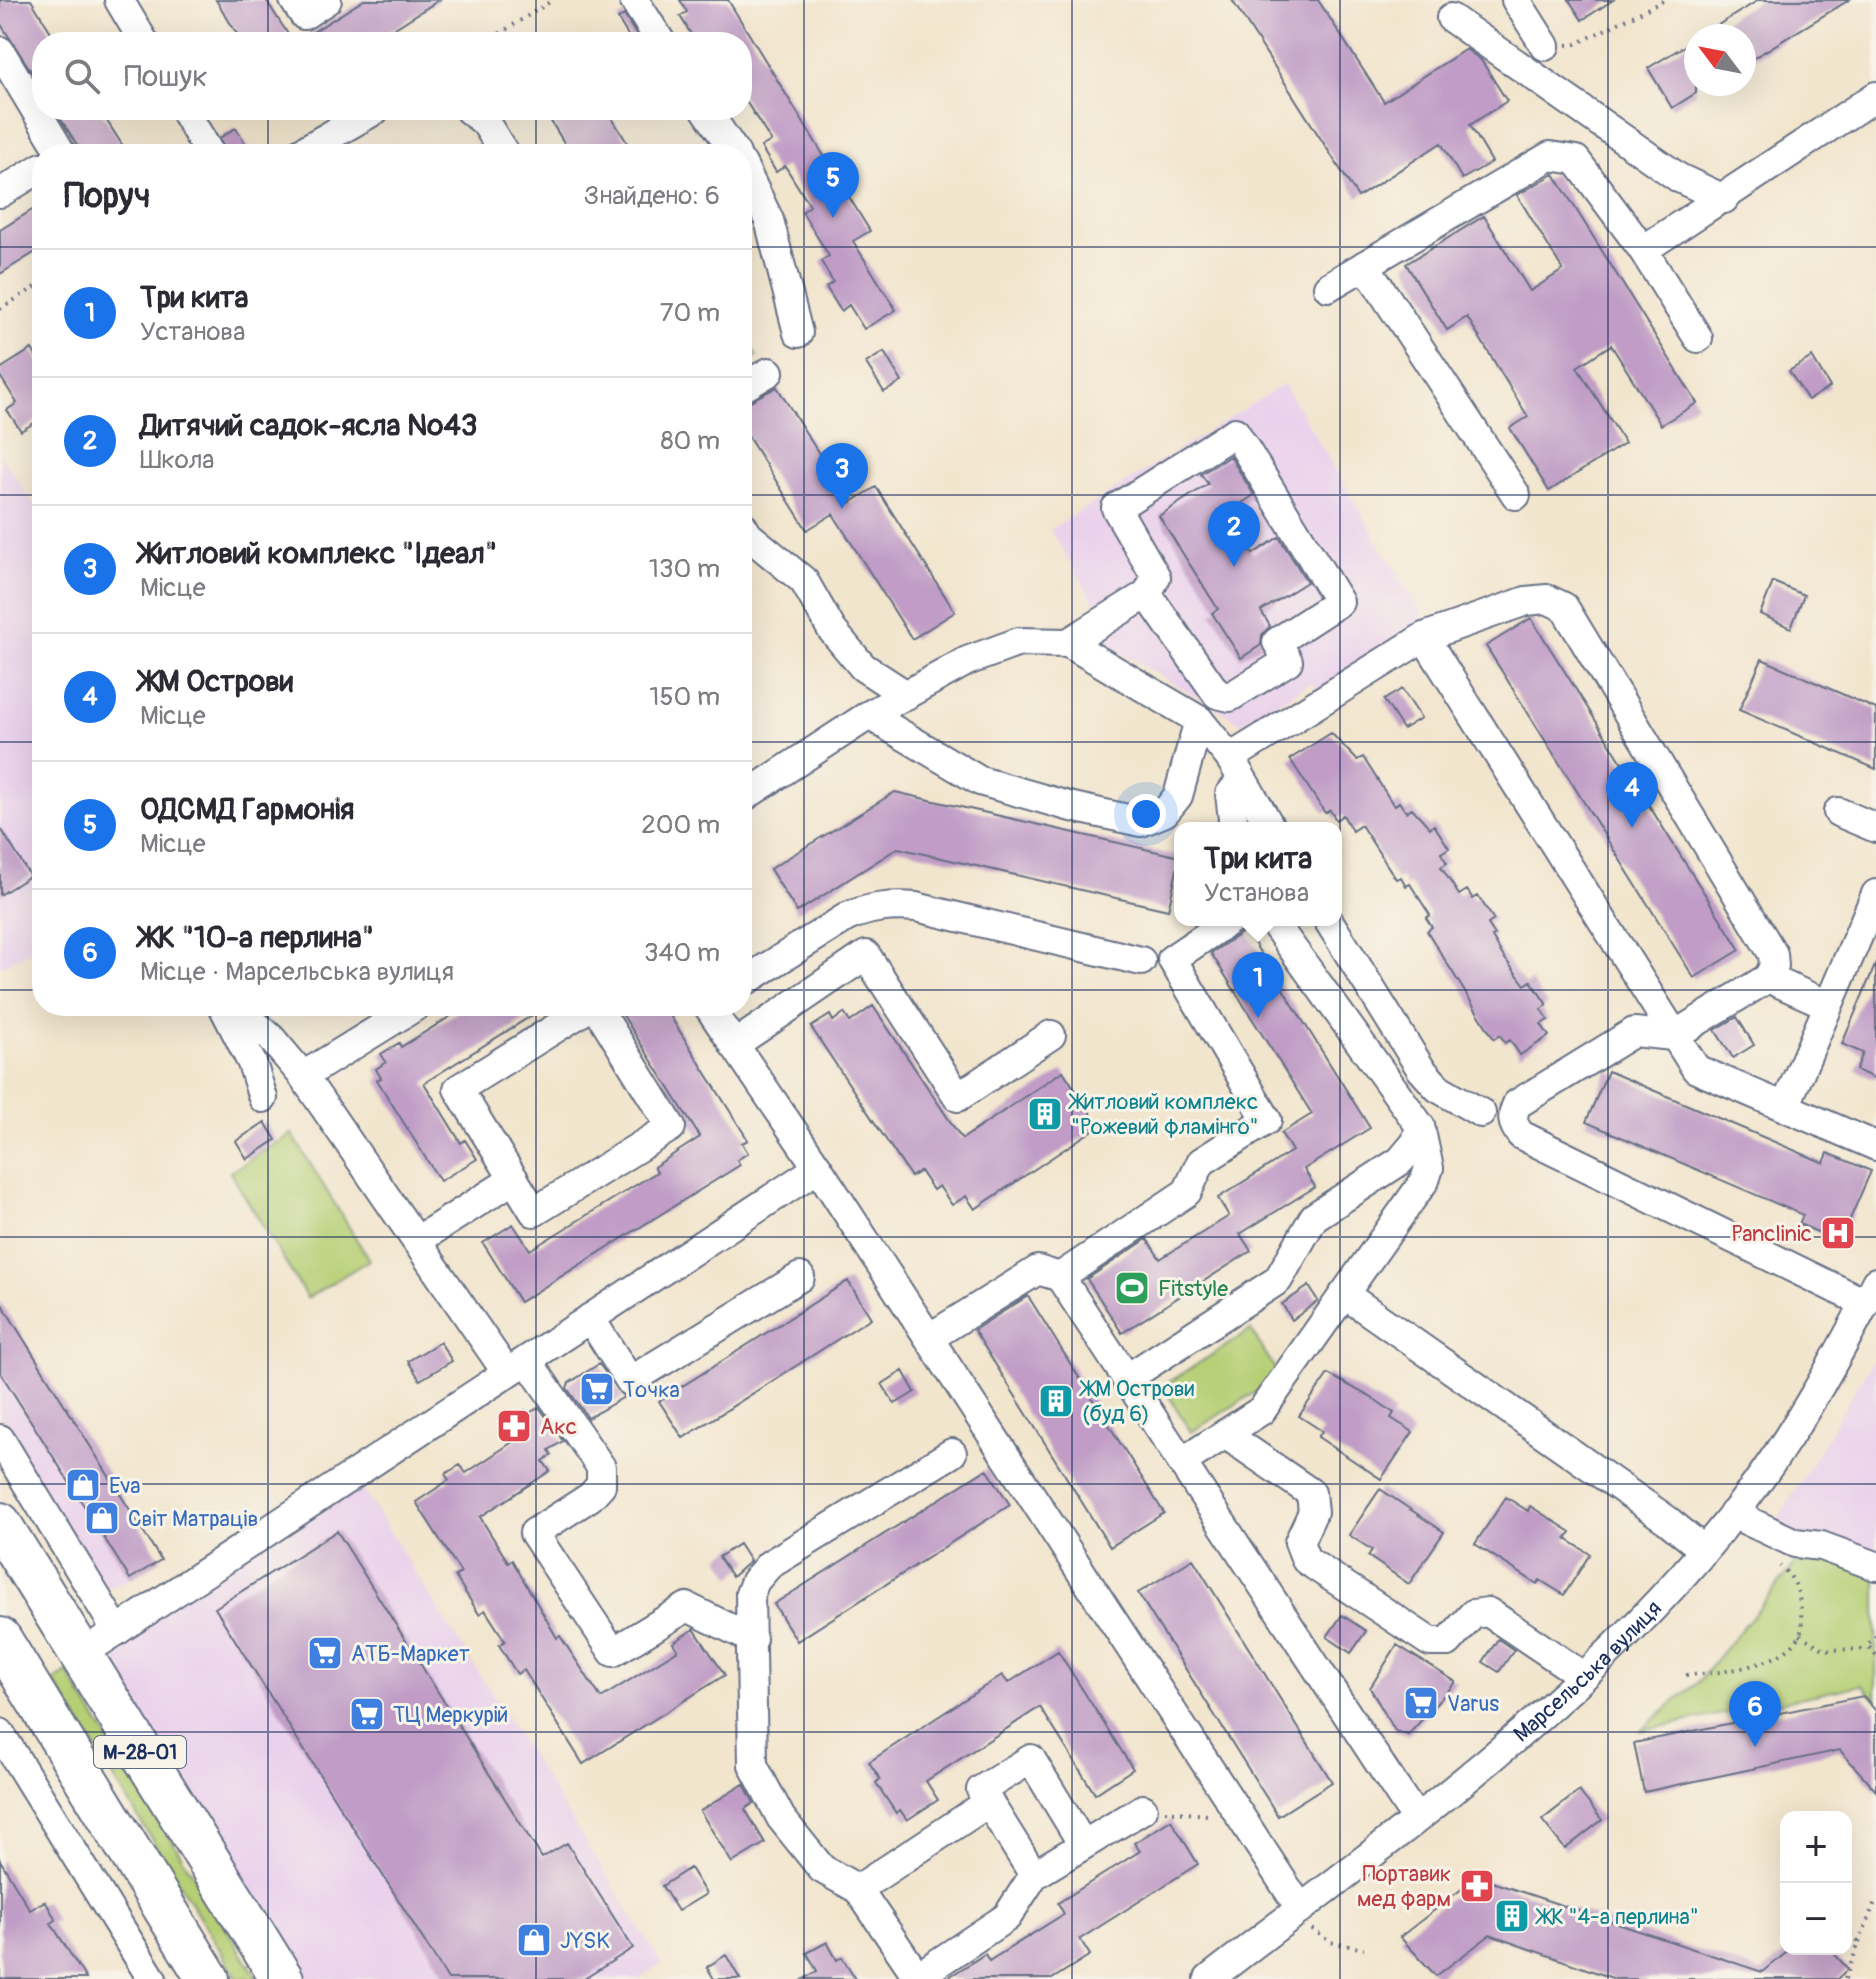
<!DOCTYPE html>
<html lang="uk">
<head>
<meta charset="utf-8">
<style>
	body { margin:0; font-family:Pangolin,sans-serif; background:#f2f2f3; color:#2b2b33 }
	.controls { position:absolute; right:24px; bottom:24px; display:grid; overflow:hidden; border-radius:16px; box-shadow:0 8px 32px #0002 }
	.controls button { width:72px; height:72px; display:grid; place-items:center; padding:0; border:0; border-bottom:2px solid #e1e1e2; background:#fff; color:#2b2b33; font:40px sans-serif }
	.compass { position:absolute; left:1684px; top:24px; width:72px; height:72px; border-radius:50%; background:#fff; box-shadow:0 8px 32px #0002; rotate:302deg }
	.you { position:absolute; left:1146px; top:814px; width:28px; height:28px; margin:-20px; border:6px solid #fff; border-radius:50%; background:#1a73e8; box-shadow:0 0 0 12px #1a73e833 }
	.badge { display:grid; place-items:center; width:52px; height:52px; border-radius:50%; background:#1a73e8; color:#fff; font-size:26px; font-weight:700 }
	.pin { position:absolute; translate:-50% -66px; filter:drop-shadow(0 2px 4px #0008) }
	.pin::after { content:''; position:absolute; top:42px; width:28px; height:24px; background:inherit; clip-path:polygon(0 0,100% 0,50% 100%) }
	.popup { position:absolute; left:1174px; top:822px; width:168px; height:104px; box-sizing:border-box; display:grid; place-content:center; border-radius:16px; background:#fff; filter:drop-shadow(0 2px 6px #0005); font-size:26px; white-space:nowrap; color:#7c7c81 }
	.popup b { font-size:30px; color:#2b2b33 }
	.popup::after { content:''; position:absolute; left:50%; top:100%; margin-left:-16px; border:16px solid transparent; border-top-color:#fff }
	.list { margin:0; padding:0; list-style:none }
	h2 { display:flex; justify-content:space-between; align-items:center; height:104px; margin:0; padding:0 32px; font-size:34px }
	h2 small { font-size:26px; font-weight:400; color:#7c7c81 }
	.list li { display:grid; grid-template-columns:52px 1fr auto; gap:24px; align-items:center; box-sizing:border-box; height:128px; padding:0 32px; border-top:2px solid #e1e1e2 }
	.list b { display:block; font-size:30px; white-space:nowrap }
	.list p { margin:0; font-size:26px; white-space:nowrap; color:#7c7c81 }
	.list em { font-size:26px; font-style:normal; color:#7c7c81 }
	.icon { flex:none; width:44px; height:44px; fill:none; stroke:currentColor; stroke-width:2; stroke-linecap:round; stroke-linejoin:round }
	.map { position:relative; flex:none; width:1876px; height:1979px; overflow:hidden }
	.search { position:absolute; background:#fff; box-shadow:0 8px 32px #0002; left:32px; top:32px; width:720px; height:88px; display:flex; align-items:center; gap:20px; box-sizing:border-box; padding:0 28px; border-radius:32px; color:#7c7c81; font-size:30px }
	.panel { position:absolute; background:#fff; box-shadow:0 8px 32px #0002; left:32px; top:144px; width:720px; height:872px; border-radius:32px }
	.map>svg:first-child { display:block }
	.built { fill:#ead1ec }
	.green { fill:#b6cf74; stroke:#687f69; stroke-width:2 }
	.building { fill:#c09cc6 }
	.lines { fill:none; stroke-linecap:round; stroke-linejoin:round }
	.minor-casing { stroke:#666f85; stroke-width:32 }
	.highway-casing { stroke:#666f85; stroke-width:46 }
	.path { stroke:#666f85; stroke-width:4; stroke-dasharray:2 6; stroke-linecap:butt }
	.minor { stroke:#fff; stroke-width:28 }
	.highway { stroke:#fff; stroke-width:42 }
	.grid { fill:none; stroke:#1b2f5e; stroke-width:2; stroke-opacity:0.55 }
	.labels { text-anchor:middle; stroke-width:6; stroke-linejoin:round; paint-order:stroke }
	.shield { fill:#f7f3e8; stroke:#5d6a87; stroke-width:2 }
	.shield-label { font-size:20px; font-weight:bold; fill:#1b2f5e }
	.culture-label { font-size:22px; fill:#0d838f; stroke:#f7f3e8; text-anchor:start }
	.health-label { font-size:22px; fill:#be3a42; stroke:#f7f3e8; text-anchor:end }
	.leisure-label { font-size:22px; fill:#27864d; stroke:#f7f3e8; text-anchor:start }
	.shop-label { font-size:22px; fill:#366cbe; stroke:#f7f3e8; text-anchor:start }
	.street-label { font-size:22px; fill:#1b2f5e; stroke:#f7f3e8 }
</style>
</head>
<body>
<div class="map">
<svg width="1876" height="1979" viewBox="0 0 1876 1979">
	<rect width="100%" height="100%" fill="#f7f3e8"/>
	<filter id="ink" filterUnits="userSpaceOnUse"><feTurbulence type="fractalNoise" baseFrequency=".0125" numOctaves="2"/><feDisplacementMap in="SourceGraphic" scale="16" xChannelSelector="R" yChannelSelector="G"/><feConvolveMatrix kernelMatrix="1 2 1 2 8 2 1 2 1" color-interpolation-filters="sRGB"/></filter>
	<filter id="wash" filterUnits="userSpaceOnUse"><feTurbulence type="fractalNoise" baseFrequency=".006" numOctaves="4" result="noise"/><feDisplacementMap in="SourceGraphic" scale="32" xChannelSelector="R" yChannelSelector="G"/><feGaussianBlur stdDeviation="1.8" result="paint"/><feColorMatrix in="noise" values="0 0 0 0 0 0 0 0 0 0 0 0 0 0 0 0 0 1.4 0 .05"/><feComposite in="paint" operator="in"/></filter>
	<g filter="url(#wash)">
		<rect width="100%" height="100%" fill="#f2e5cd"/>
		<path class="built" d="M1284 384 1429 626 1319 694 1311 683 1241 723 1111 647 1096 605 1050 530Z
			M0 454 42 517V944L0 967Z
			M0 1301 161 1560 130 1579 83 1596 0 1460Z
			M1876 1355V1578L1796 1566 1763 1544Z
			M353 1474 662 1964 638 1979H282L80 1655Z"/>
		<path class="green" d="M742 334 757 356 742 366Z
			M292 1134 369 1260 307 1298 230 1172Z
			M1251 1330 1280 1377 1191 1432 1163 1386Z
			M1801 1557H1824L1876 1578V1700L1862 1685 1640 1731 1697 1683Z
			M67 1672 258 1979H238L54 1681Z"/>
		<g id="blocks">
			<path class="building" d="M0 0H31L57 42H42V88L0 23Z
				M216 0H266L293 42H242Z
				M364 0H439L373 42H297Z
				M680 0H728L870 231 853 241 896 310 864 329 849 305 841 311 826 287 833 282 821 261 829 256 802 212 810 206 785 166 776 172 761 147 771 141 742 95V42H709L704 34 694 39 680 16 687 12Z
				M1232 0H1318L1384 102 1466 49 1481 60 1507 101 1470 125 1492 162 1462 179 1441 143 1358 197Z
				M1569 0H1613L1582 20Z
				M1759 0H1849L1744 64V36H1700Z
				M624 15 640 41 639 42H632L618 19Z
				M1696 39V93L1672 108 1648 68Z
				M55 110H100L128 154H83Z
				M544 110H607L634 154H571Z
				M236 128 252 154H227L220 138Z
				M1554 174 1697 403 1661 425 1611 345 1577 367 1625 443 1549 491 1510 428 1528 417 1467 317 1447 330 1406 264 1484 216 1530 291 1563 270 1517 195Z
				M42 204V248L0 274V230Z
				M32 349 42 366V418L21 431 7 410 17 403 0 376V369Z
				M884 352 902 382 884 392 866 363Z
				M1812 357 1830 387 1808 400 1789 371Z
				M777 387 850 503 876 487 955 612 912 639 833 514 807 530 742 427V405Z
				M1230 456 1254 495 1227 513 1253 554 1279 537 1307 582 1261 611 1270 626 1262 635 1261 645 1241 658 1212 613 1218 609 1159 516 1208 484 1201 474Z
				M1773 582 1804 595 1791 628 1760 614Z
				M1531 618 1740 950 1694 978 1486 646Z
				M1762 659 1876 709V769L1739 710Z
				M1402 689 1421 718 1403 729 1384 700Z
				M1331 733 1357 760 1363 757 1394 806 1399 802 1406 812 1412 808 1430 828 1434 825 1449 848 1441 853 1447 863 1441 867 1459 895 1467 890 1473 899 1478 896 1494 920 1488 924 1495 935 1492 937 1503 956 1525 985 1531 981 1547 1005 1541 1009 1548 1020 1541 1024 1549 1036 1520 1055 1510 1040 1505 1043 1500 1035 1494 1039 1427 931 1432 927 1426 918 1430 915 1410 884 1406 886 1401 877 1396 879 1361 825 1352 831 1343 815 1336 820 1330 810 1325 813 1290 759Z
				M895 792 1180 857 1168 910 898 848 797 912 770 869Z
				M0 827 30 876 0 895Z
				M1246 930 1370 1128 1304 1169 1315 1187 1240 1234 1251 1251 1122 1333 1087 1279 1147 1239 1160 1259 1229 1216 1218 1198 1292 1151 1281 1133 1312 1114 1211 953Z
				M1876 963V1079L1856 1070 1863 1053 1842 1044Z
				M467 1006H547L424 1083 461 1143 465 1140 477 1159 440 1181 377 1080 381 1078 376 1069 386 1062 381 1054 399 1043 401 1047Z
				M617 1006H664L748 1140 742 1143 748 1153 737 1160 740 1165 520 1302 483 1243 513 1224 530 1250 657 1172 654 1167 700 1137Z
				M873 1006 962 1139 1063 1071 1099 1126 975 1209 966 1196 952 1205 939 1186 933 1190 920 1171 911 1177 811 1027 830 1015 833 1021 844 1013 850 1022Z
				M1737 1017 1754 1045 1733 1058 1715 1030Z
				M1608 1071 1824 1163 1828 1153 1871 1171 1840 1242 1799 1224 1803 1215 1586 1122Z
				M265 1122 276 1140 247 1159 236 1141Z
				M848 1281 871 1318 683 1438 659 1401Z
				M1309 1286 1318 1301 1292 1320 1282 1304Z
				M1028 1296 1164 1513 1110 1547 974 1330Z
				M0 1301 161 1560 130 1579 0 1372Z
				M440 1342 452 1361 420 1380 408 1361Z
				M599 1364 624 1397 588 1418 567 1388 569 1383Z
				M903 1371 915 1392 895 1404 882 1384Z
				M1328 1374 1374 1399 1394 1413 1391 1418 1413 1432 1381 1479 1318 1437 1322 1431 1299 1416Z
				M539 1407 563 1441 549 1450 552 1455 543 1461 550 1471 480 1517 508 1562 512 1560 557 1638 560 1636 601 1698 678 1650 673 1643 694 1629 725 1675 583 1764 524 1670 517 1674 499 1645 505 1641 485 1610 479 1614 455 1576 461 1573 416 1502 449 1480 445 1474 460 1465 466 1473 517 1439 506 1422 525 1410 528 1414Z
				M987 1469 1010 1505 797 1641 774 1604Z
				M1380 1489 1444 1532 1409 1584 1368 1556 1372 1550 1349 1535Z
				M1506 1497 1528 1511 1530 1506 1571 1532 1566 1539 1590 1554 1564 1595 1540 1580 1537 1584 1475 1544Z
				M337 1531 542 1858 567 1843 633 1948 584 1979H448L215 1608Z
				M739 1544 750 1561 732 1577 719 1557Z
				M1193 1559 1332 1782 1278 1816 1138 1593Z
				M1342 1615 1366 1631 1351 1653 1327 1637Z
				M1498 1639 1514 1650 1499 1672 1483 1662Z
				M1397 1645 1456 1682 1408 1735 1395 1731 1370 1688Z
				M1058 1651 1133 1769 1095 1794 1040 1707 926 1781 938 1800 907 1820 900 1810 896 1813 876 1783 880 1779 869 1762 1002 1675 1008 1683Z
				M1863 1696 1876 1711V1791L1840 1750 1644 1792 1634 1743Z
				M744 1784 754 1803 745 1809 765 1843 732 1863 700 1811Z
				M1579 1791 1602 1820 1565 1849 1542 1820Z
				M1171 1820 1198 1864 1080 1939 1090 1955 1052 1979H946L985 1954 989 1961 1064 1914 1058 1903 1140 1851 1134 1843Z
				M0 1860 30 1910 45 1901 56 1920 51 1923 86 1979H0Z
				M690 1868 706 1894 678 1911 662 1886Z
				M1477 1877 1762 1972 1791 1949H1830L1848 1969 1837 1979H1615L1490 1935 1436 1976 1400 1937Z
				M827 1942 837 1960 842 1957 855 1979H804L817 1971 807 1953Z
				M726 1955 740 1979H714L707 1967Z"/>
		</g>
	</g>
	<g filter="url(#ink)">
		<use href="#blocks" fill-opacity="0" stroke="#666f85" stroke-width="2"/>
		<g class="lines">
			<g class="minor-casing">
				<g id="minor">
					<path d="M119 0 144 42"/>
					<path d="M294 0 304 15 327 0"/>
					<path d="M634 0 661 42"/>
					<path d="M1516 0 1545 46"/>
					<path d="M1451 18 1679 178 1724 199"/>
					<path d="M0 51 62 154"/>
					<path d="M184 110 210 154"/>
					<path d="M469 110 485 122 505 154"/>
					<path d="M706 110 736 154"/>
					<path d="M298 154 375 110"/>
					<path d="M742 164 769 220 798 333"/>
					<path d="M0 193 42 167"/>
					<path d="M1643 250 1698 338"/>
					<path d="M1365 265 1516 495"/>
					<path d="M1328 287 1550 156 1576 160 1643 250 1876 96"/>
					<path d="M742 388 769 372"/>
					<path d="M742 525 748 535 804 581 832 630 863 667 906 695"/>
					<path d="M1424 637 1696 1069 1876 1146"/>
					<path d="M1068 643 1147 594 1217 694 1230 697 1288 661 1277 642 1339 602 1235 432 1116 508 1156 577 1147 594"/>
					<path d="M869 715 980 781 1068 806 1141 822 1165 812 1178 796 1199 720"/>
					<path d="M1230 758 1424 637 1526 601 1547 599 1564 607 1773 954 1774 966 1768 978 1673 1036 1634 1032 1517 1104C1511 1117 1512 1124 1521 1135L1865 1303"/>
					<path d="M742 798 869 715 967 661 1019 642 1068 643 1199 720 1230 758 1271 828"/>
					<path d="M1838 812 1876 828"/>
					<path d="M1234 828 1230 794 1242 780"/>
					<path d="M1328 920 1421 1069 1438 1088 1481 1113"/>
					<path d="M1768 978 1828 1005"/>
					<path d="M742 983 847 917C870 907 891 905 916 907L1141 961"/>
					<path d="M223 1006 252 1063 263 1098"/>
					<path d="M234 1006 271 1038 303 1076"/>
					<path d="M416 1006 303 1076 507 1373"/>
					<path d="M591 1006 458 1089 534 1212 671 1127 596 1006"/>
					<path d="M708 1006 818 1168 1300 1908"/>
					<path d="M734 1045 866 955 958 1097 1051 1035"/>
					<path d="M1785 1107 1876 894"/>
					<path d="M418 1240 514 1179"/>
					<path d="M1060 1277 1187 1192 1201 1162 1267 1120 1172 959 1230 920"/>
					<path d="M1344 1294 1667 1520 1704 1550"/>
					<path d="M590 1318 630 1381 800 1277"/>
					<path d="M929 1338 1038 1270 1060 1277 1416 1819"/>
					<path d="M527 1360 601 1467V1485L590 1497 534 1533 613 1652 687 1607 752 1639"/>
					<path d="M1126 1379 1278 1280 1314 1217 1400 1161 1416 1142 1420 1126 1272 920"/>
					<path d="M1225 1434 1311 1493 1313 1512 1299 1542 1306 1560 1430 1642H1448L1473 1614 1488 1612 1583 1676"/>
					<path d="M0 1439 117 1631"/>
					<path d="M1182 1462 1262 1410 1425 1180 1429 1168 1420 1126"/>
					<path d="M1733 1514 1795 1543 1821 1546 1876 1566"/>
					<path d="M80 1655 818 1168"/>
					<path d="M0 1733 152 1979"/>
					<path d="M1034 1875 981 1790 1031 1759 1082 1843"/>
					<path d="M858 1889 988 1803"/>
					<path d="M917 1977 1007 1917 1034 1875 1143 1809"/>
					<path d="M919 1979 858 1889 822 1869 781 1818 753 1765 750 1594 755 1581 769 1565 952 1453"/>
					<path id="s1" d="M1209 1979C1401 1830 1606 1688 1752 1490 1800 1425 1839 1354 1876 1282"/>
				</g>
			</g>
			<g class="highway-casing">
				<path id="highway" d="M0 1524 282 1979
					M0 1639 208 1979"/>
			</g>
			<path class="path" d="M486 42 553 0
				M1567 45 1576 44 1665 0
				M0 309 42 283
				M1800 1635 1825 1650 1868 1649
				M1876 1636 1867 1645 1876 1655
				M1686 1675C1715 1674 1787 1666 1800 1635 1803 1627 1801 1618 1801 1610 1799 1591 1795 1578 1780 1566
				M1165 1811 1208 1815
				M1312 1929 1330 1942 1364 1949
				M1859 1943 1876 1899
				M1845 1979 1859 1943 1846 1931"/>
			<use href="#minor" class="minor"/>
			<use href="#highway" class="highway"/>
		</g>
	</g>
	<path class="grid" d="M268 0V42M536 0V42M804 0V1979M1072 0V1979M1340 0V1979M1608 0V1979M268 110V154M536 110V154M0 247H42M742 247H1876M0 495H42M742 495H1876M0 742H42M742 742H1876M0 990H42M742 990H1876M268 1006V1979M536 1006V1979M0 1237H1876M0 1484H1876M0 1732H1876"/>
	<defs>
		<g id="building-square" transform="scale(1.8)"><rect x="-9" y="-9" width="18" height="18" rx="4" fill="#0f9aa8" stroke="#f7f3e8"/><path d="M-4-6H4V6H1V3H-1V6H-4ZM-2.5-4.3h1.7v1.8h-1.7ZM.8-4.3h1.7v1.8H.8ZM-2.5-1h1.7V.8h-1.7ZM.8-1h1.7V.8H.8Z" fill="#fff"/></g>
		<g id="hospital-square" transform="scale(1.8)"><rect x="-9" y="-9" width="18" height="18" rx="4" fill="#e0444e" stroke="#f7f3e8"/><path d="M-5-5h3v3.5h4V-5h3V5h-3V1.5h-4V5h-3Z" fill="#fff"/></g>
		<g id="stadium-square" transform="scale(1.8)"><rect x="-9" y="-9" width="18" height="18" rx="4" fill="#2e9e5b" stroke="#f7f3e8"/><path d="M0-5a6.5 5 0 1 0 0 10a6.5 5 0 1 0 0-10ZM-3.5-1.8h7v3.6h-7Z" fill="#fff"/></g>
		<g id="supermarket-square" transform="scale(1.8)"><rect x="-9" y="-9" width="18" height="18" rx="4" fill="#3f7fe0" stroke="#f7f3e8"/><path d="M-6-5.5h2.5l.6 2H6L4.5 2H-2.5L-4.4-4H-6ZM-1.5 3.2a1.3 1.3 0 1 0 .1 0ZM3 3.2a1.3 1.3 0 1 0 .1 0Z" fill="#fff"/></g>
		<g id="pharmacy-square" transform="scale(1.8)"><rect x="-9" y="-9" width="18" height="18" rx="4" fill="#e0444e" stroke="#f7f3e8"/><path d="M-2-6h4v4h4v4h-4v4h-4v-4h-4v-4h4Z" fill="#fff"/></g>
		<g id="shop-square" transform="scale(1.8)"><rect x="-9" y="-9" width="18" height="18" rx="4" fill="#3f7fe0" stroke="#f7f3e8"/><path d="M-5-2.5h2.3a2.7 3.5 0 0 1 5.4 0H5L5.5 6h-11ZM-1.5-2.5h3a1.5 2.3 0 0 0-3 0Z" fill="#fff"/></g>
	</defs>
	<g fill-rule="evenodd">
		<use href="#building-square" x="1045" y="1114"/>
		<use href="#hospital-square" x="1838" y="1233"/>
		<use href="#stadium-square" x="1132" y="1288"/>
		<use href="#supermarket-square" x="597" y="1389"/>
		<use href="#building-square" x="1056" y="1401"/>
		<use href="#pharmacy-square" x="514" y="1426"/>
		<use href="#shop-square" x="83" y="1485"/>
		<use href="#shop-square" x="102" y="1518"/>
		<use href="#supermarket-square" x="325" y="1653"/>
		<use href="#supermarket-square" x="1421" y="1703"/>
		<use href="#supermarket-square" x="367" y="1714"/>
		<use href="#pharmacy-square" x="1477" y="1886"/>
		<use href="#building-square" x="1512" y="1916"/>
		<use href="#shop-square" x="534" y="1940"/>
	</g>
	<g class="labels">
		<rect class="shield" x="94" y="1736" width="92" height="32" rx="6"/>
		<g class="shield-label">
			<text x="140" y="1759">М-28-01</text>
		</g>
		<g class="culture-label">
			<text x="1071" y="1109">Житловий комплекс<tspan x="1071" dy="25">"Рожевий фламінго"</tspan></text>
			<text x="1082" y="1396">ЖМ Острови<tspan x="1082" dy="25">(буд 6)</tspan></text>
			<text x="1538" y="1924">ЖК "4-а перлина"</text>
		</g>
		<g class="health-label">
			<text x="1812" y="1241">Panclinic</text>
			<text x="540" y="1434" text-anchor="start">Акс</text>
			<text x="1451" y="1881">Портавик<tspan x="1451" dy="25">мед фарм</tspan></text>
		</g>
		<g class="leisure-label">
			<text x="1158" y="1296">Fitstyle</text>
		</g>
		<g class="shop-label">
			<text x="623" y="1397">Точка</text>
			<text x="109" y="1493">Eva</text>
			<text x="128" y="1526">Світ Матраців</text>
			<text x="351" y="1661">АТБ-Маркет</text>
			<text x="1447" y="1711">Varus</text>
			<text x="393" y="1722">ТЦ Меркурій</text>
			<text x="560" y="1948">JYSK</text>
		</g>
		<g class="street-label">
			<text dy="8" stroke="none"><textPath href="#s1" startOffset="488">Марсельська вулиця</textPath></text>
		</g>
	</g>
</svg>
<div class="controls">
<button>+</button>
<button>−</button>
</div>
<svg class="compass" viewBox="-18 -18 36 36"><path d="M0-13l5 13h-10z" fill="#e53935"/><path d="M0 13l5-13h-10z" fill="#7c7c81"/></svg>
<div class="you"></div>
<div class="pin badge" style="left:1258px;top:1018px">1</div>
<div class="popup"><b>Три кита</b>Установа</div>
<div class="pin badge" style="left:1234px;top:567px">2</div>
<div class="pin badge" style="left:842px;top:509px">3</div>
<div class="pin badge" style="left:1632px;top:828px">4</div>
<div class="pin badge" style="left:833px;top:218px">5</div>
<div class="pin badge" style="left:1755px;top:1747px">6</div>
<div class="search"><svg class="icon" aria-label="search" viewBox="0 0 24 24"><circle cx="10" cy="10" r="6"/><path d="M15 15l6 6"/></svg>Пошук</div>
<section class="panel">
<h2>Поруч<small>Знайдено: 6</small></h2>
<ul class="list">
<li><span class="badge">1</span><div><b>Три кита</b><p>Установа</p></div><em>70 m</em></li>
<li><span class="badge">2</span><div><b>Дитячий садок-ясла №43</b><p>Школа</p></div><em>80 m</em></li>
<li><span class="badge">3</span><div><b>Житловий комплекс &quot;Ідеал&quot;</b><p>Місце</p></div><em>130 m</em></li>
<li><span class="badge">4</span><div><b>ЖМ Острови</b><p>Місце</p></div><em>150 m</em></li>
<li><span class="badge">5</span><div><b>ОДСМД Гармонія</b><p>Місце</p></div><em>200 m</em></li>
<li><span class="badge">6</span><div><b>ЖК &quot;10-а перлина&quot;</b><p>Місце · Марсельська вулиця</p></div><em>340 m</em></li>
</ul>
</section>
</div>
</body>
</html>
